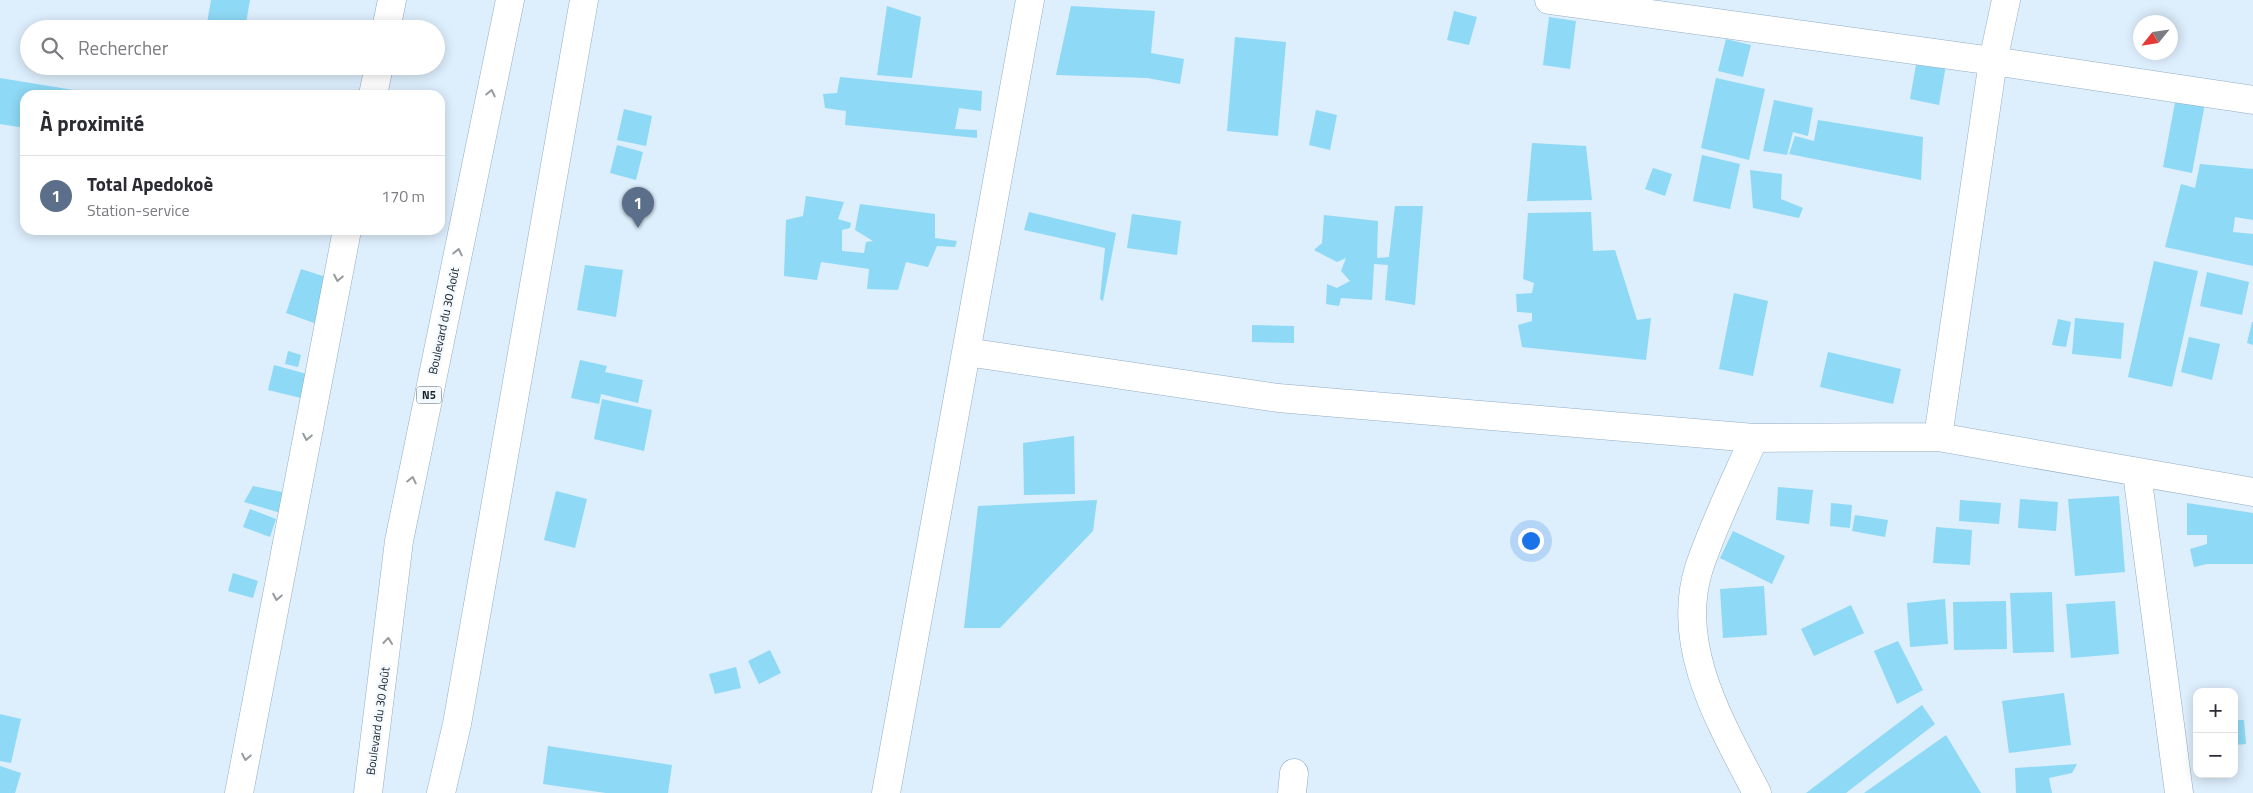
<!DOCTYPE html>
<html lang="fr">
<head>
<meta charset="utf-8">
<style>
	body { margin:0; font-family:"Titillium Web",sans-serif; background:#f7f7f7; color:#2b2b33 }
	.controls { position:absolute; right:15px; bottom:15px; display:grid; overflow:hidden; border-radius:10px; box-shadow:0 2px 12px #0003 }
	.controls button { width:45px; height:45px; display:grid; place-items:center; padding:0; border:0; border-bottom:1px solid #e1e1e2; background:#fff; color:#2b2b33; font:25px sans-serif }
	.compass { position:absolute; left:2133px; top:15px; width:45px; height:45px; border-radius:50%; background:#fff; box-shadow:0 2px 12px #0003; rotate:240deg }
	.you { position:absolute; left:1530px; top:540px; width:18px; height:18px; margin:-12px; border:4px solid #fff; border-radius:50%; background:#1a73e8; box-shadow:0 0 0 8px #1a73e833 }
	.badge { display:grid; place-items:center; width:32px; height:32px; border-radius:50%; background:#007f39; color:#fff; font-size:16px; font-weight:700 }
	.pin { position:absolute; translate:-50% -41px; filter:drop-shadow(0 1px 2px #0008) }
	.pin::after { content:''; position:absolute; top:26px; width:18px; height:15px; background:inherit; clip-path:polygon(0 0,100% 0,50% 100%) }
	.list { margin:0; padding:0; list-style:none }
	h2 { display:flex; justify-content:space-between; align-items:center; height:65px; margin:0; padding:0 20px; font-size:21px }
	h2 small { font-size:16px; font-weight:400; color:#7c7c81 }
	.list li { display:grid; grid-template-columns:32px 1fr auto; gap:15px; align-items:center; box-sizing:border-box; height:80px; padding:0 20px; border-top:1px solid #e1e1e2 }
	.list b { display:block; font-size:19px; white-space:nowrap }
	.list p { margin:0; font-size:16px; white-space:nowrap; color:#7c7c81 }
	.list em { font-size:16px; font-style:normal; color:#7c7c81 }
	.icon { flex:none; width:28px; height:28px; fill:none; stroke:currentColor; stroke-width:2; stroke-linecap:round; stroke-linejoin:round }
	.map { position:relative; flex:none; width:2253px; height:793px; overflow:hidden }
	.search { position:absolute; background:#fff; box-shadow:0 2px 12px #0003; left:20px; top:20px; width:425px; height:55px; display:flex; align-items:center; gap:12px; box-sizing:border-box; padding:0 18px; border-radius:28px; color:#7c7c81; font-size:19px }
	.panel { position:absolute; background:#fff; box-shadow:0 2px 12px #0003; left:20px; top:90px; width:425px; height:145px; border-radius:15px }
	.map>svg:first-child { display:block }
	.building { fill:#8ed9f5 }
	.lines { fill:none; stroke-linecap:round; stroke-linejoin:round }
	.street-casing { stroke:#92adc3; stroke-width:29 }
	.highway-casing { stroke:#92adc3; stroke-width:29 }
	.street { stroke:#fff; stroke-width:28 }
	.highway { stroke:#fff; stroke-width:28 }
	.oneway { stroke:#969b9e }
	.labels { text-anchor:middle; stroke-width:4.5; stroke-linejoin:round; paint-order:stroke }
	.shield { fill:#f4f9fe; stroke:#586168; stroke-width:1 }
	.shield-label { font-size:11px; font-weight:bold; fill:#152028 }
	.street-label { font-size:12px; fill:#152028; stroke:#f4f9fe }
</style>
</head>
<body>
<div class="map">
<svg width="2253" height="793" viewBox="0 0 2253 793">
	<rect width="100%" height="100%" fill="#ddeefc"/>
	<path class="building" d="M211 0H250L245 29H206Z
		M887 6 921 17 912 78 877 75Z
		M1071 6 1155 11 1151 53 1184 59 1180 84 1147 78 1056 75Z
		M1454 11 1477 17 1469 45 1447 40Z
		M1549 17 1576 21 1570 69 1543 65Z
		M1235 37 1286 42 1278 136 1227 131Z
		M1726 39 1751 45 1743 77 1718 71Z
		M1917 59 1946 65 1939 105 1910 99Z
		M840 77 982 91 981 111 959 108 955 129 977 130V138L845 125 846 111 825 108 823 94 837 93Z
		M0 78 92 93V95H25V128L0 124Z
		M1716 78 1765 89 1749 160 1701 148Z
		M2177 92 2206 98 2192 173 2163 167Z
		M1774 100 1813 108 1808 136 1793 132 1787 155 1763 151Z
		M624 109 652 116 646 146 617 140Z
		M1316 110 1337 115 1330 150 1309 145Z
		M1818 120 1923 137 1921 180 1789 154 1795 136 1814 141Z
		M1532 143 1586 146 1592 200 1527 201Z
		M617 145 643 152 636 180 610 173Z
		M1702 155 1740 164 1730 209 1693 201Z
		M2200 164 2253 169V220L2235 217 2233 232 2253 234V266L2165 247 2181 184 2195 188Z
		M1653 168 1672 174 1665 196 1645 189Z
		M1750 170 1782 174 1781 199 1803 208 1799 218 1753 208Z
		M806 196 844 202 838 219 851 223 850 228 842 230V251L864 253 866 242 873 241 855 230 860 204 935 214V238L957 241 955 247 937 246 928 267 906 262 898 290 867 289 869 269 821 262 817 280 784 276 786 220 803 216Z
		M1395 206H1423L1415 305 1385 300 1388 265 1374 264 1372 300 1341 298 1339 306 1326 304 1327 284 1337 288 1350 281 1341 271 1346 258 1337 262 1314 250 1322 243 1324 215 1378 221 1377 258 1389 257Z
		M1029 212 1116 233 1103 301 1100 299 1105 248 1024 230Z
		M1591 212 1593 251 1615 250 1637 320 1651 318 1646 360 1522 347 1518 325 1532 321V313L1517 312 1516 294 1532 293 1534 283 1523 279 1528 213Z
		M1132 214 1181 221 1177 255 1127 248Z
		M2154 261 2198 271 2172 387 2128 377Z
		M585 265 623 270 616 317 577 310Z
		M301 269 335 280 320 325 286 313Z
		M2207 272 2249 282 2242 315 2200 306Z
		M1734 293 1768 301 1753 376 1719 369Z
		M2075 318 2124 323 2121 359 2072 354Z
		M2058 319 2071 322 2066 347 2052 345Z
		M2252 322H2253V345L2247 343Z
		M1252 325 1294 326V343L1252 342Z
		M2189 337 2220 344 2212 380 2181 372Z
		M288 351 301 355 298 367 285 364Z
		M1828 352 1901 369 1893 404 1820 387Z
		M580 360 607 366 605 372 643 380 638 403 601 394 599 404 571 398Z
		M274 365 307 374 301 398 268 390Z
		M602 399 652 410 644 451 594 439Z
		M1074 436 1075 494 1024 495 1023 443Z
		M253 486 287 493 284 514 244 502Z
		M1778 487 1813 490 1809 524 1776 520Z
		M556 491 587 499 575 548 544 540Z
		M2119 496 2125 572 2075 576 2068 499Z
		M2020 499 2058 502 2056 531 2018 528Z
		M1097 500 1093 531 1000 628H964L978 506Z
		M1960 500 2001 503 1999 524 1959 521Z
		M1831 503 1852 505 1850 528 1830 526Z
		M2187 503 2253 513V564H2207L2194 567 2190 549 2207 544V535H2187Z
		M250 509 276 519 270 537 243 527Z
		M1855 515 1888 520 1885 537 1852 531Z
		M1936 527 1972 530 1970 565 1933 563Z
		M1733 531 1785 556 1772 584 1720 558Z
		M233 573 258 581 253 598 228 591Z
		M1764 586 1767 635 1723 638 1720 589Z
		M2052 592 2054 652 2013 653 2010 593Z
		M1945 599 1948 644 1910 647 1907 603Z
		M2006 601 2007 649 1954 650 1953 602Z
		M2115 601 2119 654 2071 658 2066 604Z
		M1851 605 1864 633 1814 656 1801 629Z
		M1898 641 1923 690 1897 704 1874 651Z
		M770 650 781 673 759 684 748 661Z
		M736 667 741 688 715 694 709 674Z
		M2064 693 2071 745 2009 753 2002 701Z
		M1922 705 1935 724 1846 793H1806Z
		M0 714 21 719 11 763 0 761Z
		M2234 720H2244L2246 744 2234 745Z
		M1946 735 1981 793H1864Z
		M548 746 672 765 668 793H606L543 784Z
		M2077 764 2072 773 2049 778 2052 793H2016L2015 768Z
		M0 766 21 773 15 793H0Z"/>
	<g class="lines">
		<g class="street-casing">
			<path id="street" d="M1549 0 1993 61 2253 100
				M966 352 1278 398 1754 438 1938 437 2253 492
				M1938 437 1993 61 2006 0
				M1754 438C1736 479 1713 526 1699 568 1674 647 1722 725 1757 793
				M2137 473 2179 793
				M441 793 457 724 584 0
				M886 793 1030 0
				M1292 793 1294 773"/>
		</g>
		<g class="highway-casing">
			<path id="highway" d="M386 29 392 0
				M373 95 379 66
				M239 793 347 230
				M368 793 399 541 510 0"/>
		</g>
		<use href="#street" class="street"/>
		<use href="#highway" class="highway"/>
	</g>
	<defs><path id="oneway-chevron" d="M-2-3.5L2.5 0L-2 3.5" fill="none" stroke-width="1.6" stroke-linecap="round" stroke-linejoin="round" transform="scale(1.25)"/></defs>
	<g class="oneway">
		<use href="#oneway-chevron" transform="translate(491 93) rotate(-78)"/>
		<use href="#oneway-chevron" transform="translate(458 252) rotate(-78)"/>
		<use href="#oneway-chevron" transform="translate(338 278) rotate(101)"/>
		<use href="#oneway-chevron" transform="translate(307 437) rotate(101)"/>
		<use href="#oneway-chevron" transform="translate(412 480) rotate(-78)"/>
		<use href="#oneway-chevron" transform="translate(277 597) rotate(101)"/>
		<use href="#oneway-chevron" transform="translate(388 641) rotate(-84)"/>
		<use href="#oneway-chevron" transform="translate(246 757) rotate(101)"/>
	</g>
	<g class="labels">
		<rect class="shield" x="416.5" y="386.5" width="25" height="17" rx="4"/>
		<g class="shield-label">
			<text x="429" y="399">N5</text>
		</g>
		<g class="street-label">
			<text transform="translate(444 321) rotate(-78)" y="4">Boulevard du 30 Août</text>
			<text transform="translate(378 721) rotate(-82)" y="4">Boulevard du 30 Août</text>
		</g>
	</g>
</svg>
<div class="controls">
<button>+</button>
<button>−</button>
</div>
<svg class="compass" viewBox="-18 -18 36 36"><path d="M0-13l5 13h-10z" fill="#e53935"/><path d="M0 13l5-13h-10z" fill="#7c7c81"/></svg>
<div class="you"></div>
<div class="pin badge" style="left:638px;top:228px;background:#5c6f8a">1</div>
<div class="search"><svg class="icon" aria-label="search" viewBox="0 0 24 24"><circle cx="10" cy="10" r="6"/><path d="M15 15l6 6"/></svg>Rechercher</div>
<section class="panel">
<h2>À proximité<small></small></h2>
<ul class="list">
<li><span class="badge" style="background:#5c6f8a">1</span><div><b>Total Apedokoè</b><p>Station-service</p></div><em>170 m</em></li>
</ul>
</section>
</div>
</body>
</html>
